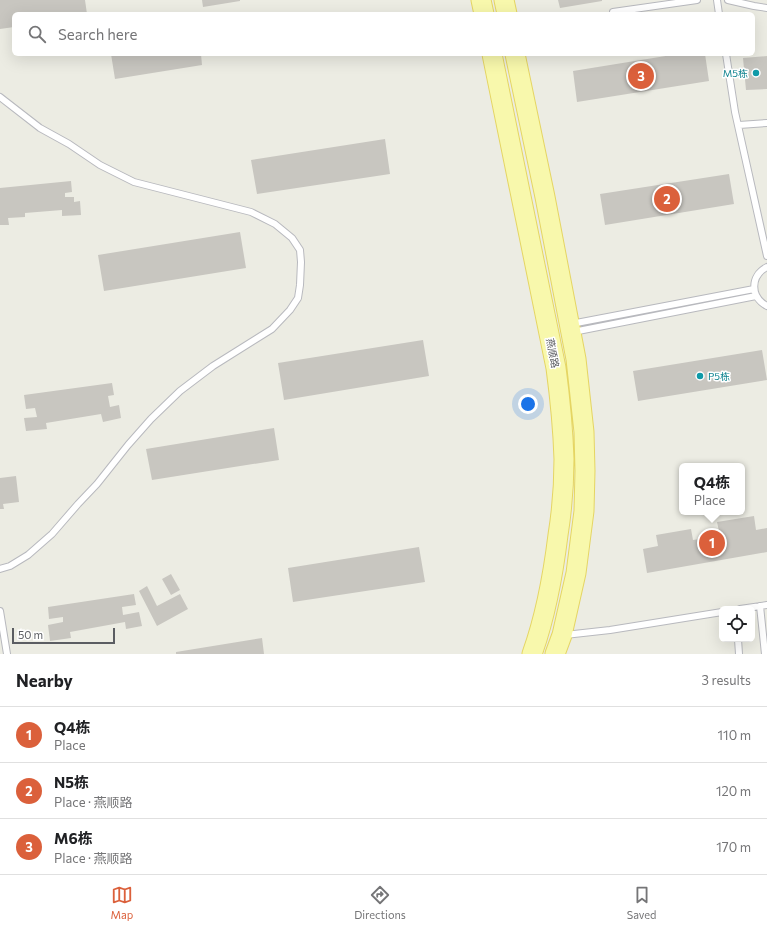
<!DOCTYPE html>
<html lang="en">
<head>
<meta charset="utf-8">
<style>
	body { margin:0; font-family:Commissioner,"Noto Sans SC",sans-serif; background:#f6f6f6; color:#202124 }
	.controls { position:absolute; right:12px; bottom:12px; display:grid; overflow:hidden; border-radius:6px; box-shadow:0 4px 16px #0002 }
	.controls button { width:36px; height:36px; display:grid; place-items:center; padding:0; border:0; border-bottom:1px solid #e0e0e0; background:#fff; color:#202124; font:20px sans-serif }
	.scale { position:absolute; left:12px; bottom:10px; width:103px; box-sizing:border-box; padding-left:4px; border:2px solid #5b5d62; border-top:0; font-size:11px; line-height:14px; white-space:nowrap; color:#5b5d62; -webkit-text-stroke:3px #fff; paint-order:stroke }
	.you { position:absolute; left:528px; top:404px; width:14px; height:14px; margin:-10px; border:3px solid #fff; border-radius:50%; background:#1a73e8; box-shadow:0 0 0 6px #1a73e833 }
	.badge { display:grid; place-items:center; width:26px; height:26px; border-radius:50%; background:#db603b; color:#fff; font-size:13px; font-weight:700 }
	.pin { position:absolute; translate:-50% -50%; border:2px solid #fff; box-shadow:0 1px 4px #0006 }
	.popup { position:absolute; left:679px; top:463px; width:66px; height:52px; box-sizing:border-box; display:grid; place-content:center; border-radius:6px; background:#fff; filter:drop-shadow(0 1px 3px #0005); font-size:13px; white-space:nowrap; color:#757577 }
	.popup b { font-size:15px; color:#202124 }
	.popup::after { content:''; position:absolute; left:50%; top:100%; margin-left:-8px; border:8px solid transparent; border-top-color:#fff }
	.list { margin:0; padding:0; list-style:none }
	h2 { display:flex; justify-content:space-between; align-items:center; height:52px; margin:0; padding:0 16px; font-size:17px }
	h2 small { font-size:13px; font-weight:400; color:#757577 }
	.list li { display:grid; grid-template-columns:26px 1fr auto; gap:12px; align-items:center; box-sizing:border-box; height:56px; padding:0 16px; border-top:1px solid #e0e0e0 }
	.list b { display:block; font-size:15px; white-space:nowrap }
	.list p { margin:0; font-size:13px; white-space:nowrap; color:#757577 }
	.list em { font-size:13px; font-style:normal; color:#757577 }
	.icon { flex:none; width:22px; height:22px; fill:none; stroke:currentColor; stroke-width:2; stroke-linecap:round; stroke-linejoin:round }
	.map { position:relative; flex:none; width:767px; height:654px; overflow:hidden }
	.search { position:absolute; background:#fff; box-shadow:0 4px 16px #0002; left:12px; right:12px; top:12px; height:44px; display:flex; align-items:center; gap:10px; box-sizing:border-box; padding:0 14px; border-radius:6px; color:#757577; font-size:15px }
	.sheet { height:220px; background:#fff }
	nav { display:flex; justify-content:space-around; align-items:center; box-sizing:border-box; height:56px; border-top:1px solid #e0e0e0; background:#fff; font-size:11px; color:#757577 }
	nav a { display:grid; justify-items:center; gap:2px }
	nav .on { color:#db603b }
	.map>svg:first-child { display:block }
	.building { fill:#c8c6c0 }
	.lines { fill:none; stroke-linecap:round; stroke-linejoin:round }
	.service-casing { stroke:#b8b9be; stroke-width:8 }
	.primary-casing { stroke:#e5d563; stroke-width:21 }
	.service { stroke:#fff; stroke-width:6 }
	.primary { stroke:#f8f8ac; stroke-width:19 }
	.culture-dot { fill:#0f9aa8; stroke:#fff; stroke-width:1.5 }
	.labels { text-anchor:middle; stroke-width:3; stroke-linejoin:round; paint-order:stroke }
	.culture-label { font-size:10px; fill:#0d838f; stroke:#fff; text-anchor:end }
	.street-label { font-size:10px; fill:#5b5d62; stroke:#fff }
</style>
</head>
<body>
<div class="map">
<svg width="767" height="654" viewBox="0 0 767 654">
	<rect width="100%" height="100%" fill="#ecece3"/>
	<path class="building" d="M0 0H85L87 14H14V27L0 29Z
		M202 0H240V1L203 7Z
		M558 0H602V1L560 8Z
		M111 54H201L202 65 115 79Z
		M678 54H705L709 81 577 102 573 71Z
		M767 56V89L746 90 743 58Z
		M385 139 390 174 257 194 251 160Z
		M729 174 734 204 605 225 600 194Z
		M71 181 72 192 65 193V197H74V202L80 201 81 215 62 216V210L25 213V217L8 218 9 225H0V188Z
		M240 232 246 268 104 291 98 255Z
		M423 340 429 376 284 400 278 363Z
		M762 350 767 380 638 401 633 371Z
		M112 383 114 395 108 396 110 407 119 405 121 418 103 422 101 414 46 423 47 429 26 431 24 418 37 417 35 408 26 409 24 395Z
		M274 428 279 460 152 480 146 449Z
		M16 476 19 502 3 504 4 509H0V478Z
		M754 516 756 530 767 528V552L647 573 643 549 658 546 656 535 691 529 693 540 720 536 717 522Z
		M419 547 425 582 293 602 288 568Z
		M171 574 180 590 171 595 162 579Z
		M147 586 157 606 180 594 188 609 157 626 139 591Z
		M134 594 136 605 122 607 123 615 139 612 142 626 126 629 125 622 70 632 71 638 50 641 48 625 63 622V617L49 619 48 607Z
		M262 638 264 654H176V652Z"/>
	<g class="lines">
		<g class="service-casing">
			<path id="service" d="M717 0 719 14
				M728 0 754 6 767 8
				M613 12 697 0
				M726 54 735 112 767 256
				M0 97 40 128 69 144 100 165 134 182 251 212 275 224 292 238 300 250 301 262 300 285 298 298 290 310 272 329 213 366 180 391 151 419 128 445 97 484 78 504 52 534 28 555 10 566 0 569
				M739 125 767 123
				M767 267C750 276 750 297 767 306
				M571 324 754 289
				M573 332 756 296
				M760 606 765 654
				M740 609 767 605
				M0 611 7 654
				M565 635 610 630 722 612
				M738 639 739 654"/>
		</g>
		<g class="primary-casing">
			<path id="primary" d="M481 0 484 14
				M504 0 507 14
				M492 54 556 368C560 398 563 429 564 459 564 485 562 510 558 535 553 576 546 615 532 654
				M515 54 545 197 576 359 584 432 585 471 584 511 576 573 562 635 555 654"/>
		</g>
		<use href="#service" class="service"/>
		<use href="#primary" class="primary"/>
	</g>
	<g class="culture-dot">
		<circle cx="756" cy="73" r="4"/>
		<circle cx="700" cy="376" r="4"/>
	</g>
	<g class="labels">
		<g class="culture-label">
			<text x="748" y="77">M5栋</text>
			<text x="708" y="380" text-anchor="start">P5栋</text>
		</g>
		<g class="street-label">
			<text transform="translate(553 353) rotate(79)" y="4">燕顺路</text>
		</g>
	</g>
</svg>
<div class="controls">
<button><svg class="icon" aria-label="locate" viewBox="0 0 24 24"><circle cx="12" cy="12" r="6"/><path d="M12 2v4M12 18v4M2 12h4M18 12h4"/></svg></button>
</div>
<div class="scale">50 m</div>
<div class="you"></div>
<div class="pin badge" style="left:712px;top:543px">1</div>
<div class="popup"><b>Q4栋</b>Place</div>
<div class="pin badge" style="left:667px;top:199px">2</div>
<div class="pin badge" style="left:641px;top:76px">3</div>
<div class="search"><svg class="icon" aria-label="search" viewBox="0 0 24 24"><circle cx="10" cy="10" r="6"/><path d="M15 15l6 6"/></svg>Search here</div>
</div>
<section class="sheet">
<h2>Nearby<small>3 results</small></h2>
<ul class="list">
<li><span class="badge">1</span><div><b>Q4栋</b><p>Place</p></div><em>110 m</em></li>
<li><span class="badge">2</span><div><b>N5栋</b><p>Place · 燕顺路</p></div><em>120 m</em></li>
<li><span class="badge">3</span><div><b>M6栋</b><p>Place · 燕顺路</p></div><em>170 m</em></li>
</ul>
</section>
<nav>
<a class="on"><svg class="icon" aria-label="map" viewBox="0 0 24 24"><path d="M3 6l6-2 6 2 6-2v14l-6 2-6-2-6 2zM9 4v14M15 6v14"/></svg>Map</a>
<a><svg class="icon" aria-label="directions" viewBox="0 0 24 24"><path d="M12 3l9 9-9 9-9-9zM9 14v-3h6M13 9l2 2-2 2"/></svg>Directions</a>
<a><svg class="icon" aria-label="saved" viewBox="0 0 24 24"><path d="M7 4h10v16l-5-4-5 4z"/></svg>Saved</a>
</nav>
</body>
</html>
